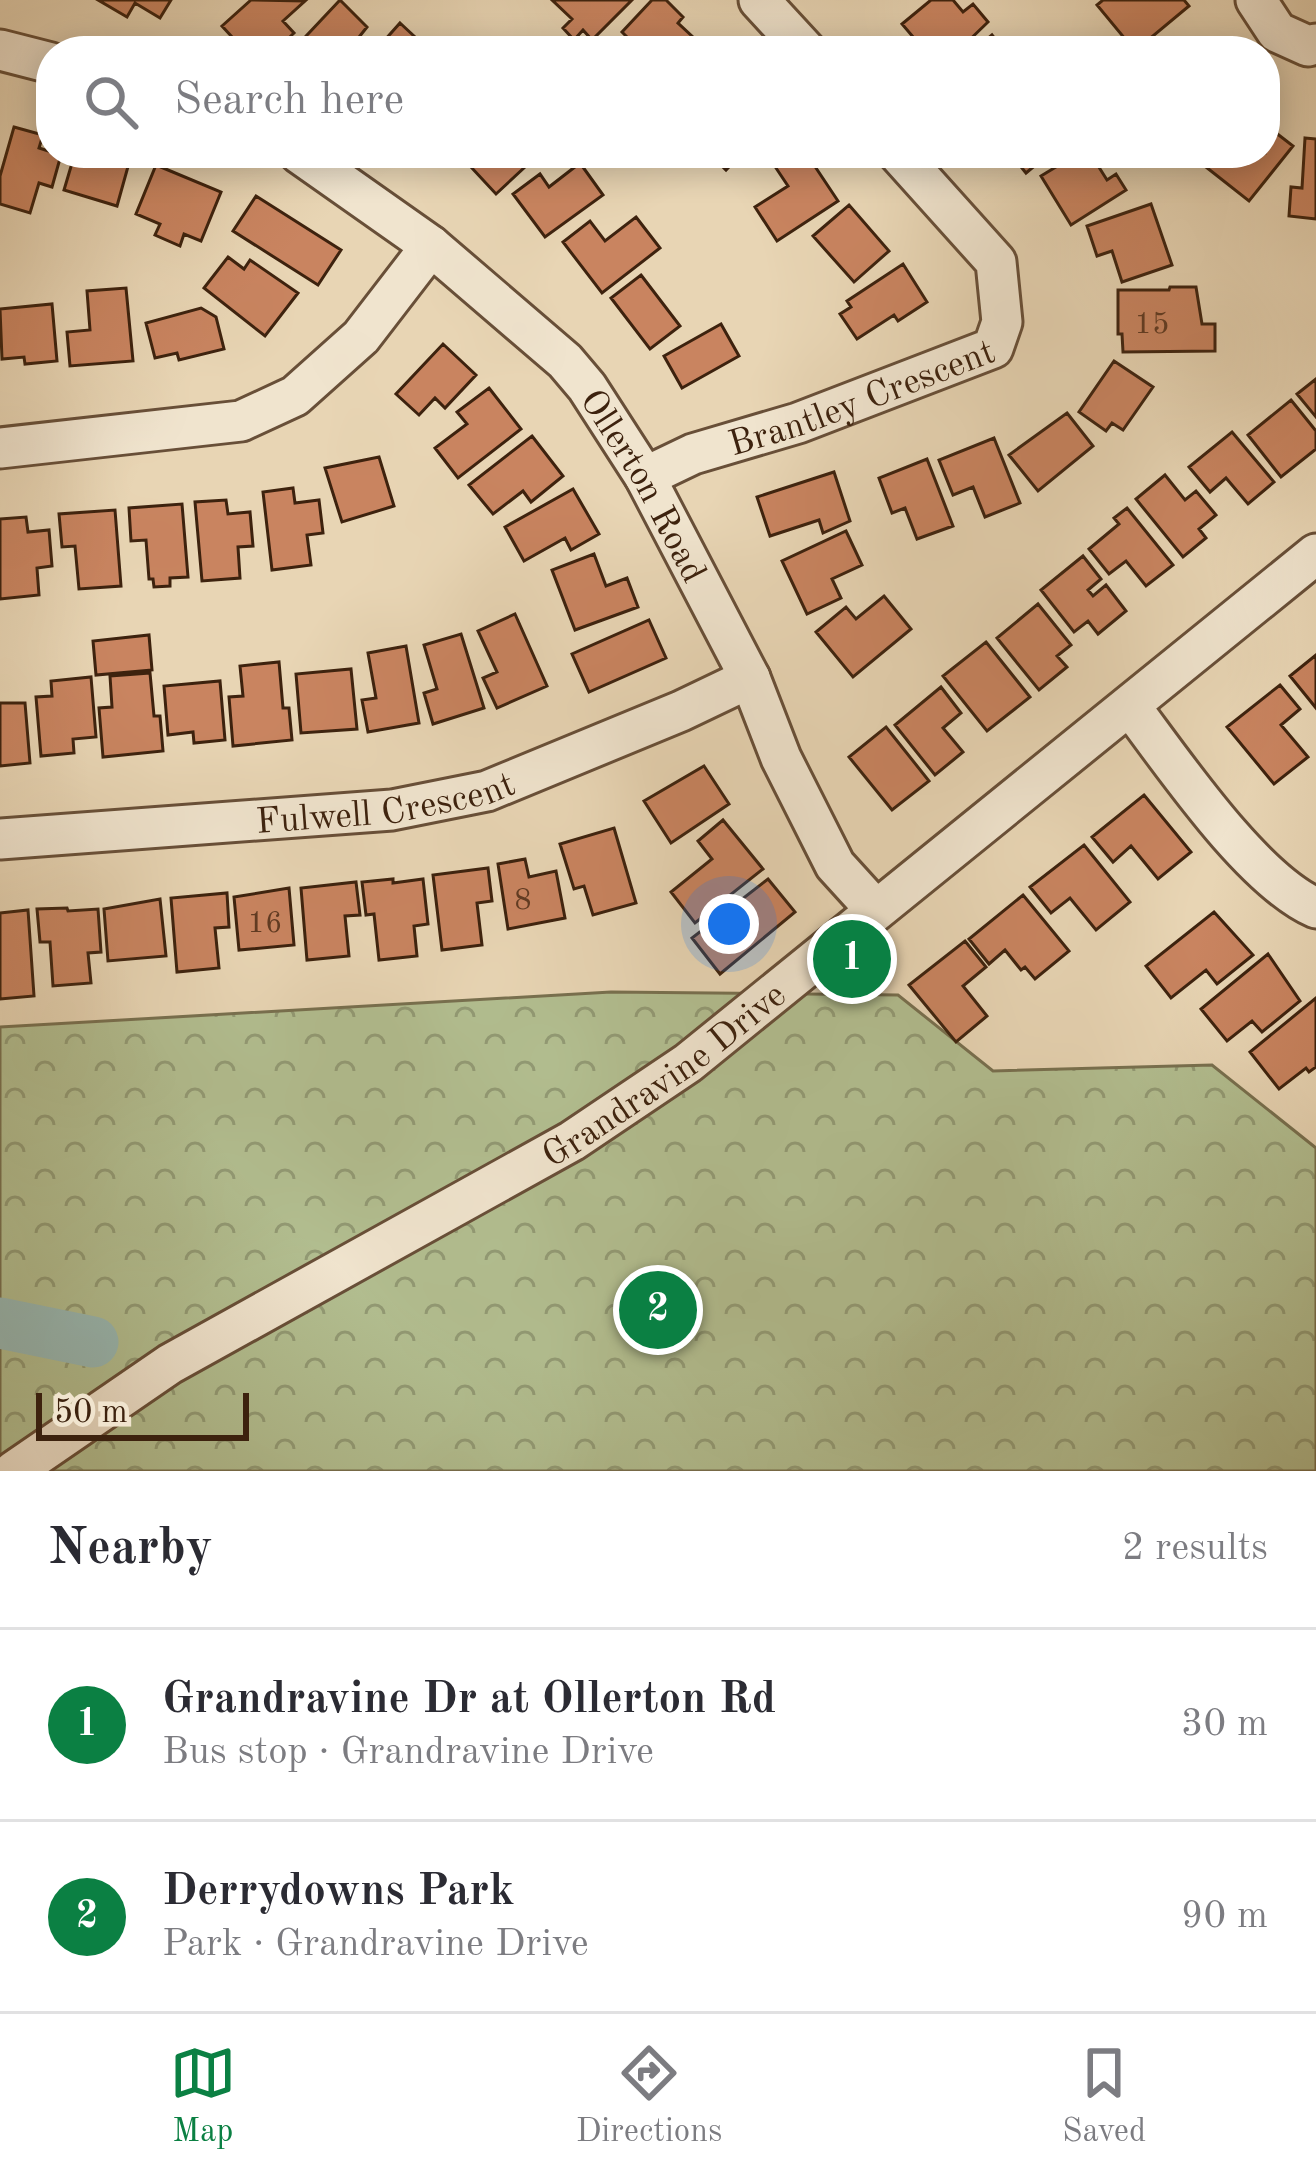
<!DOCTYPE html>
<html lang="en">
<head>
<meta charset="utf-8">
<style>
	body { margin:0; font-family:"Old Standard TT",serif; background:#f2f2f3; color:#2b2b33 }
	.scale { position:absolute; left:36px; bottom:30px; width:213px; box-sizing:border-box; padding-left:12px; border:6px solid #3d220e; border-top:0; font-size:33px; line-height:42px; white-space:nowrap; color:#3d220e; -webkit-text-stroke:9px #f0e4ce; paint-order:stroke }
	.you { position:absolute; left:729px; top:924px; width:42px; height:42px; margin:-30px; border:9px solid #fff; border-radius:50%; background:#1a73e8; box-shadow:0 0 0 18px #1a73e833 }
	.badge { display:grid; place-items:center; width:78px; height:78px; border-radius:50%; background:#0b8043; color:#fff; font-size:39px; font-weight:700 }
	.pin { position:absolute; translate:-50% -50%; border:6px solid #fff; box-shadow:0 3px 12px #0006 }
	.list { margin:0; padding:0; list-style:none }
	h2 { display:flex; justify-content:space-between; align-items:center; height:156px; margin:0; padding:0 48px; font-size:51px }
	h2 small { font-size:39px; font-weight:400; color:#7c7c81 }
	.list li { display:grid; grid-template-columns:78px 1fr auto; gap:36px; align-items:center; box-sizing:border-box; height:192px; padding:0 48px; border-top:3px solid #e1e1e2 }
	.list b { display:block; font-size:45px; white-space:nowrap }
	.list p { margin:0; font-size:39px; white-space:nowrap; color:#7c7c81 }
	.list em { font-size:39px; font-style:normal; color:#7c7c81 }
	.icon { flex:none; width:66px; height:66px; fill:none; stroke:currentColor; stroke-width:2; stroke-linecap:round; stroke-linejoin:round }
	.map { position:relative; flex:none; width:1316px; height:1471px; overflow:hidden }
	.search { position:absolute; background:#fff; box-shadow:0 6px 30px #0003; left:36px; right:36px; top:36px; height:132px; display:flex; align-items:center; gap:30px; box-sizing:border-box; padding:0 42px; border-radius:48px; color:#7c7c81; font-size:45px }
	.sheet { height:540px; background:#fff }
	nav { display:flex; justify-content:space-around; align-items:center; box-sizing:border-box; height:168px; border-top:3px solid #e1e1e2; background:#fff; font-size:33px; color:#7c7c81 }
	nav a { display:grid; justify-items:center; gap:6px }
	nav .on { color:#0b8043 }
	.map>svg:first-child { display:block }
	.park { fill:url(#park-crowns); stroke:#78704f; stroke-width:3 }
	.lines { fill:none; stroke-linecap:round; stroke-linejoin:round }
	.river { stroke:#98b8b2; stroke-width:51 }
	.building { fill:#c98460; stroke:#3d220e; stroke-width:3 }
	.minor-casing { stroke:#684f38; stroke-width:45 }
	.minor { stroke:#f0e4ce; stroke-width:39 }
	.labels { text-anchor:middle; stroke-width:9; stroke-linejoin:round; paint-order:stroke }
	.number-label { font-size:30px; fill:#603a22 }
	.street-label { font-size:36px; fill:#3d220e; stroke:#f0e4ce }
</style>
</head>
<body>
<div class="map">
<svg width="1316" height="1471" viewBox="0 0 1316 1471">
	<defs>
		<pattern id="park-crowns" width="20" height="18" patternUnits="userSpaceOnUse" patternTransform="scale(3)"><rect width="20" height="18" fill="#b2be90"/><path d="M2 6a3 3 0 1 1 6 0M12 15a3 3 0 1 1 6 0" fill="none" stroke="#929a74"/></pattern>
	</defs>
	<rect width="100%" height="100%" fill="#e8d5b4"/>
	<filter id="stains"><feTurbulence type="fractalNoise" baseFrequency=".00167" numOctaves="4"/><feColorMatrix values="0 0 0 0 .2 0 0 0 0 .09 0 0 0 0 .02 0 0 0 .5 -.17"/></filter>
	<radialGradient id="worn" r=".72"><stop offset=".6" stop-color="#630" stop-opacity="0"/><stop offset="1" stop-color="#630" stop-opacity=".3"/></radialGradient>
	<path class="park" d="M611 992 898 995 993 1071 1212 1065 1316 1148V1471H0V1027Z"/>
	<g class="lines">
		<path class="river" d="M0 1323 93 1342"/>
	</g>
	<path class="building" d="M98 0H171L160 18 135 3 127 17Z
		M251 0 305 1 283 21 294 33 275 51H265L254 39 243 49 222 26Z
		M340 0 367 27 348 51H292Z
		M552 0H632L592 40 583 30 574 40 563 28 572 19Z
		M652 0H666L683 17 678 23 694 38 681 51H641L622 32Z
		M931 0H953L963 12 973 4 988 22 958 51H925L902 24Z
		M1103 0H1184L1189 6 1135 51 1097 5Z
		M400 23 429 50 428 51H375Z
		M992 35 1005 51H973Z
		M14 127 43 135 39 148 61 155 52 187 39 183 30 213 0 204V176Z
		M1271 129 1293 146 1249 201 1192 156 1265 153V136Z
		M1305 138 1316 139V219L1289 216 1291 187 1302 188Z
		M75 153H106L105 156 129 163 117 206 64 190Z
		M458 153H540L496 194Z
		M709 153H742L726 170Z
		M791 153H806L838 201 777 241 755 207 788 186 774 165Z
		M1010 153H1050L1026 173Z
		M1079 153H1090L1107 180 1116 174 1126 190 1071 225 1041 176Z
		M580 163 603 195 545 237 513 194 540 174 549 187Z
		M156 165 221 192 201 241 184 234 180 246 155 235 160 224 136 214Z
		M256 196 341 250 318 285 233 231Z
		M1151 204 1172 265 1122 282 1112 251 1097 256 1087 226Z
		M849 205 889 251 854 282 813 236Z
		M636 217 660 248 602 293 563 242 590 221 605 241Z
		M228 257 244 269 250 260 298 293 265 336 204 288Z
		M903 264 927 302 898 321 894 315 857 339 840 314 851 307 847 301Z
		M641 275 680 326 650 349 611 298Z
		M1170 287H1196L1202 324H1215V351L1123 352 1122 334H1118V290H1169Z
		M126 288 133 361 70 366 67 332 90 330 87 291Z
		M52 304 57 361 25 364 24 357 2 359 0 309Z
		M201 308 216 317 224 349 179 360 177 353 155 358 146 323Z
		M721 324 739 356 682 388 664 356Z
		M443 344 476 375 445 408 435 398 419 415 396 394Z
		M1114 361 1153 387 1123 430 1112 423 1106 431 1079 412Z
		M1316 379V417L1297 394Z
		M489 388 521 429 458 478 435 448 467 424 457 412Z
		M1291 400 1316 431V449L1281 477 1248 435Z
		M1067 413 1093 446 1038 491 1009 455Z
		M1232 432 1274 482 1248 504 1226 478 1210 492 1189 467Z
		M532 436 563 476 531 502 523 491 493 514 469 485Z
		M994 438 1020 503 985 517 973 487 953 495 939 460Z
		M379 457 394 506 342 522 325 468Z
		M927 459 953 526 917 539 905 508 892 513 879 478Z
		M834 472 850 521 823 533 819 520 770 536 757 497Z
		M1165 475 1185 500 1196 491 1216 515 1199 529 1206 538 1183 557 1136 499Z
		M293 488 295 503 319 500 323 533 307 535 311 565 272 570 263 492Z
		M573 489 599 534 571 550 565 538 524 561 505 527Z
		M226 500 228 514 250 512 253 546 238 547 240 578 202 581 195 502Z
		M182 504 188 577 170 578V586L154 587 153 579H149L146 540 131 541 129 508Z
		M1127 508 1173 565 1146 586 1126 561 1109 574 1089 549 1119 524 1114 518Z
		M115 510 121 586 79 589 75 546 62 547 59 514Z
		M26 517 28 532 49 530 52 566 37 568 39 595 0 599V519Z
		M846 531 862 565 832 579 841 598 807 614 782 561Z
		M594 554 606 586 627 578 638 607 575 630 552 570Z
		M1083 556 1101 579 1088 590 1093 596 1106 585 1126 611 1098 634 1088 621 1074 632 1041 590Z
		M884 596 911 629 853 677 816 632 846 607 856 619Z
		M1038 604 1071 645 1057 656 1067 667 1039 690 997 638Z
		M515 614 547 686 497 708 483 678 497 672 478 631Z
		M649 620 666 658 589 692 572 654Z
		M461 634 484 708 433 724 424 693 437 689 424 645Z
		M149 635 152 670 96 675 93 641Z
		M986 642 1030 697 987 731 943 676Z
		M406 646 419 723 368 732 362 700 376 698 368 653Z
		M1316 655V708L1290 676Z
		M279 662 283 708H289L292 740 233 746 229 697 243 696 240 666Z
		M351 669 357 729 301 733 296 674Z
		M150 673 154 716H160L163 751 103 757 99 708 112 707 110 676Z
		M91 677 96 737 73 739 74 753 41 756 36 697 52 696 51 681Z
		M220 681 225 740 194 743 193 732 168 735 164 686Z
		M1280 685 1300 709 1281 725 1308 757 1274 784 1227 727Z
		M941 687 961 713 943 728 963 752 935 775 895 725Z
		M0 703H25L30 763 0 766Z
		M886 727 929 781 892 810 849 757Z
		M704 766 729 804 671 843 644 801Z
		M1144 795 1191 852 1158 879 1131 846 1113 862 1092 837Z
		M723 820 763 869 695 923 671 892 712 859 698 841Z
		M614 828 636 903 593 915 584 886 574 889 560 844Z
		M1084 845 1130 902 1096 930 1070 898 1051 913 1030 887Z
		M525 859 529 877 556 871 565 918 508 929 498 864Z
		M488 868 492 901 477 903 482 945 442 950 433 875Z
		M393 879V883L423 879 428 924 414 926 417 956 379 960 374 914 366 915 362 882Z
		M768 879 795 912 720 974 692 938Z
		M356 882 360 915 345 916 349 956 307 960 301 888Z
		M289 888 294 945 239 950 234 897Z
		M227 893 229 927 215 928 219 968 177 972 171 898Z
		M1023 895 1069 951 1035 979 1025 967 1021 970 1005 950 989 964 969 939Z
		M160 899 166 956 108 961 104 909Z
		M67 908 68 911 98 909 101 952 88 953 91 983 53 986 50 942H40L37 909Z
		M28 910 34 996 0 999V913Z
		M1214 912 1253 955 1217 984 1206 970 1171 998 1146 966Z
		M965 941 986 967 963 986 987 1016 956 1042 909 985Z
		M1268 954 1300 1001 1262 1032 1252 1021 1227 1041 1201 1009Z
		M1316 998V1067L1309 1072 1306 1068 1279 1089 1250 1052Z"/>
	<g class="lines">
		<g class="minor-casing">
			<g id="minor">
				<path d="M759 0 806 51"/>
				<path d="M1256 0 1277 32 1308 46 1316 44"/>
				<path d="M0 50 51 63"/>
				<path id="s1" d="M299 153 431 246 565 361 587 387 645 477 750 678 781 758 835 865 875 909"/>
				<path d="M0 448 241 421 295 396 361 337 431 246"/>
				<path id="s2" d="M645 477 693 454 798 423 993 348 1002 322 996 262 898 153"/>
				<path d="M1130 706C1173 763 1252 880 1316 908"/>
				<path id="s3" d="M0 839 392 810 487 791 681 711 750 678"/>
				<path id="s4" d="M14 1471 170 1364 572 1141 688 1063 1316 554"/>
			</g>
		</g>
		<use href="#minor" class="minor"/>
	</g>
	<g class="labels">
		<g class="number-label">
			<text x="1152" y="333">15</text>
			<text x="523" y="909">8</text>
			<text x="265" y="932">16</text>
		</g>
		<g class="street-label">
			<text dy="13" stroke="none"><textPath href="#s2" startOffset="231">Brantley Crescent</textPath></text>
			<text dy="13" stroke="none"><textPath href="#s1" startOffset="486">Ollerton Road</textPath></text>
			<text dy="13" stroke="none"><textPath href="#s3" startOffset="387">Fulwell Crescent</textPath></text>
			<text dy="13" stroke="none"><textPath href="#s4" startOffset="762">Grandravine Drive</textPath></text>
		</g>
	</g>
	<rect width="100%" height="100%" filter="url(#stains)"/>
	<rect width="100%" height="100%" fill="url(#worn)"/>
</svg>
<div class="scale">50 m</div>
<div class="you"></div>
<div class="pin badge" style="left:852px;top:959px">1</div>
<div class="pin badge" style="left:658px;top:1310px">2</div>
<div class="search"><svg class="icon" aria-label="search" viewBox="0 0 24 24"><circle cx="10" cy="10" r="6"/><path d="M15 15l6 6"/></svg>Search here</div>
</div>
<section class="sheet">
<h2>Nearby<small>2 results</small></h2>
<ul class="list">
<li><span class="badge">1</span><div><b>Grandravine Dr at Ollerton Rd</b><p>Bus stop · Grandravine Drive</p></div><em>30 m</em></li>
<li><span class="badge">2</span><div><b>Derrydowns Park</b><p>Park · Grandravine Drive</p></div><em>90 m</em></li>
</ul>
</section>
<nav>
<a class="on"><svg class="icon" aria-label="map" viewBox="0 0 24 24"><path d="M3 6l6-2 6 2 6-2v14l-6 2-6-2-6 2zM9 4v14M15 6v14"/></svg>Map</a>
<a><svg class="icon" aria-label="directions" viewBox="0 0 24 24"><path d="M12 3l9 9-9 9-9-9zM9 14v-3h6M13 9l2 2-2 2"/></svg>Directions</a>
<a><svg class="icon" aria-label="saved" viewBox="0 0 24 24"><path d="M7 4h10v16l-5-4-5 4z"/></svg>Saved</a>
</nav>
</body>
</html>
